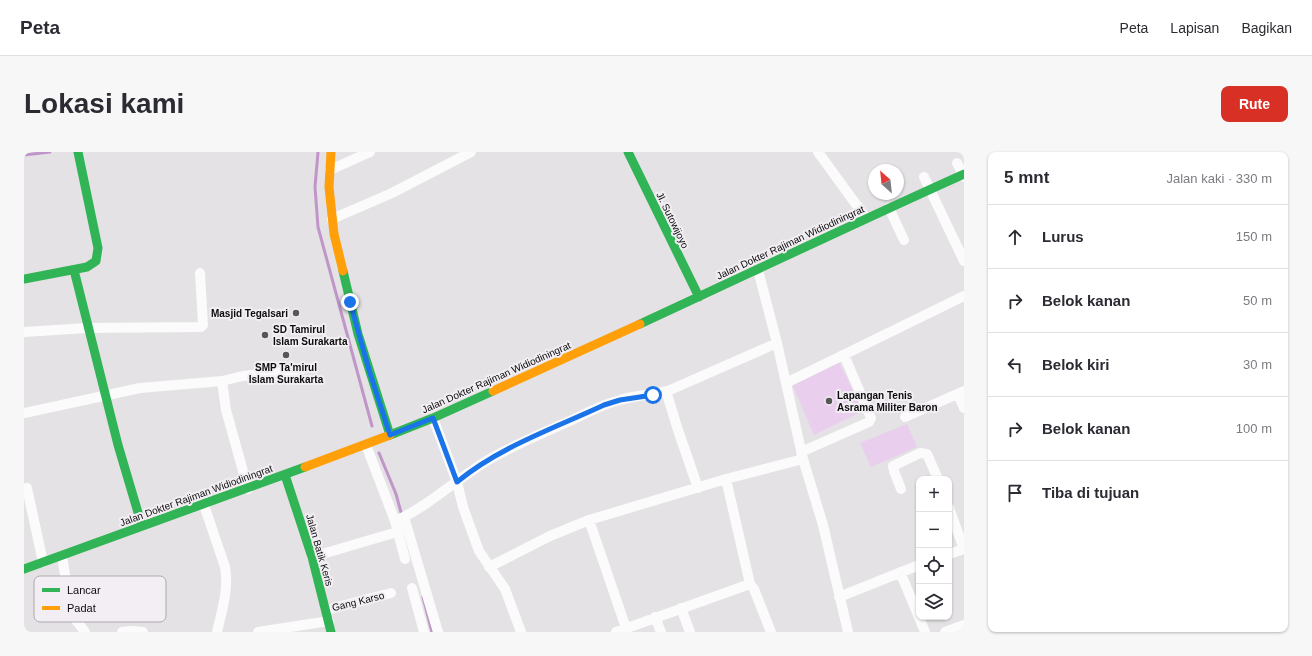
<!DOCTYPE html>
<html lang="id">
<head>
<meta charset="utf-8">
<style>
	body { margin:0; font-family:Helvetica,sans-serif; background:#f7f7f7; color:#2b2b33 }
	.controls { position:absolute; right:12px; bottom:12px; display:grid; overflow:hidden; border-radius:8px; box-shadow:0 1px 3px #0004 }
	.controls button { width:36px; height:36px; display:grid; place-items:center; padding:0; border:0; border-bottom:1px solid #e1e1e2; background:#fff; color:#2b2b33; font:20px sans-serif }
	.compass { position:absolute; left:844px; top:12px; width:36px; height:36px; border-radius:50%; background:#fff; box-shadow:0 1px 3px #0004; rotate:333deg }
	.stop { position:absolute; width:12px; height:12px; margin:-9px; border:3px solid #1a73e8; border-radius:50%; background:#fff }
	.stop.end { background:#1a73e8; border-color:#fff; box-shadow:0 1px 4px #0008 }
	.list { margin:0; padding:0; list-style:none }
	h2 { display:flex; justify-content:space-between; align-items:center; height:52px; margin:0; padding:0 16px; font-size:17px }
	h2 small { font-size:13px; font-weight:400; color:#7c7c81 }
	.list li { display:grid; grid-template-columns:26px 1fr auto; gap:12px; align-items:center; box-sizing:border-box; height:64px; padding:0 16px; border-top:1px solid #e1e1e2 }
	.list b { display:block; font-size:15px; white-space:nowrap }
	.list em { font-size:13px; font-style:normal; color:#7c7c81 }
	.icon { flex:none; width:22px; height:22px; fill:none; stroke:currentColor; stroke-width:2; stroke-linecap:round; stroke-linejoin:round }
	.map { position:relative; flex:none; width:940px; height:480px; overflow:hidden; border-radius:8px }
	header { display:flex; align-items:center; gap:24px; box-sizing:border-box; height:56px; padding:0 20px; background:#fff; border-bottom:1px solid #e1e1e2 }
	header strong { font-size:19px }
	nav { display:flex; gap:22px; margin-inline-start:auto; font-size:14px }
	.intro { display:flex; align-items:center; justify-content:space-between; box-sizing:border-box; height:96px; padding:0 24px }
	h1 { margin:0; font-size:28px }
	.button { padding:10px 18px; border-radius:8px; background:#d93025; color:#fff; font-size:14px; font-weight:700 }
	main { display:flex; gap:24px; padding:0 24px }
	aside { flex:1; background:#fff; border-radius:8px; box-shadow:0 1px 3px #0004 }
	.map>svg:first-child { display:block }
	.green { fill:#e9ceee }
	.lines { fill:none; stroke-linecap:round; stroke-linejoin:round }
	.stream { stroke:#c095c9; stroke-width:3 }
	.street { stroke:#fbfbfb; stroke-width:10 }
	.fast { stroke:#30b455; stroke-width:9 }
	.slow { stroke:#ff9f0a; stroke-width:9 }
	.route { stroke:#1a73e8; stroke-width:5 }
	.poi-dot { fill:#585758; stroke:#f2eef3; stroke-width:1.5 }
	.labels { text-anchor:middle; stroke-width:4; stroke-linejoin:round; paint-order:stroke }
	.street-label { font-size:10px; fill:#0d0c0d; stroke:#f2eef3 }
	.poi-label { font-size:10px; font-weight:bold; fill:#0d0c0d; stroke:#f2eef3; text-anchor:start }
	.key { fill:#f2eef3; stroke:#adaaae; stroke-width:1 }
	.key-label { font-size:11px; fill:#0d0c0d }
</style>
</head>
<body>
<header>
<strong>Peta</strong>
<nav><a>Peta</a><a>Lapisan</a><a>Bagikan</a></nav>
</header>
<div class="intro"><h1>Lokasi kami</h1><a class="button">Rute</a></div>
<main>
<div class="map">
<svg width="940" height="480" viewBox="0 0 940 480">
	<rect width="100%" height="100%" fill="#e4e2e4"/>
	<path class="green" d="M815 210 839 259 790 283 768 232Z
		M883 272 893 295 847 315 836 291Z"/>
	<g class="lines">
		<path class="stream" d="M294 0 291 35 294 75 348 274
			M0 3 26 0
			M355 301 372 342 378 364
			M399 445 408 480"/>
		<path class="street" d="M794 0 842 66
			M933 11 940 25
			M306 18 346 0
			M900 25 940 109
			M865 56 880 88
			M308 67 368 41 447 0
			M734 118 753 191 779 307 799 373 824 480
			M0 180 63 176 177 175 179 173 176 121
			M198 229 202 258 224 337
			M762 231 940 144
			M642 239 654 278 674 336
			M934 242 940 256
			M0 261 116 236 198 229 219 224 279 217
			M881 265 940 239
			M409 266 433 330 439 355 455 399 481 437 497 480
			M342 293 371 369 381 407
			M777 300 845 270 847 266 820 203
			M702 327 726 432
			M3 336 19 410
			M877 337 870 319 869 314 896 301 903 302 914 327
			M180 353 201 415C205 437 198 458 193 480
			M925 356 940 397
			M380 365 414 480
			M565 368 602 476
			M371 369C408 353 437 322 473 303 497 290 523 279 548 268 563 261 579 252 596 248 612 243 630 243 646 238L753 191
			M925 402 940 397
			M38 404 46 455 49 464 61 480
			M288 405 373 380
			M465 415 526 384 565 368 702 327 779 307
			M876 420 895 465
			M388 436 400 480
			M815 445 895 413
			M657 456 666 480
			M302 458 367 441
			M631 465 637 480
			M895 465 901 480
			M98 480 107 479 119 480
			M234 480 305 469
			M592 480 726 432 730 437 747 480
			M921 480 940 473"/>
		<path class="fast" d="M604 0 675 145
			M50 118 94 293 118 374
			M319 119 334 182 366 283 409 266 469 239
			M0 127 63 115 72 109 74 96 54 0
			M616 172C724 122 831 71 940 22
			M261 323 288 405 307 480
			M0 417 281 315"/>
		<path class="slow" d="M307 0 305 35 310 82 319 119
			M469 239 616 172
			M281 315 366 283"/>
	</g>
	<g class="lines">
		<path class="route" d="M326 150 345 218 366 283 409 266 433 330C475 295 531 276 580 253L596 248 629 243"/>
	</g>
	<g class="poi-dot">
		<circle cx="272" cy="161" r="4"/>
		<circle cx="241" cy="183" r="4"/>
		<circle cx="262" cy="203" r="4"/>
		<circle cx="805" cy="249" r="4"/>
	</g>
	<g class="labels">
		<g class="street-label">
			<text transform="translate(649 68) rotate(64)" y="4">Jl. Sutowijoyo</text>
			<text transform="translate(766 90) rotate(-25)" y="4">Jalan Dokter Rajiman Widiodiningrat</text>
			<text transform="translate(472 225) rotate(-24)" y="4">Jalan Dokter Rajiman Widiodiningrat</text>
			<text transform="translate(172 343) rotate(-20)" y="4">Jalan Dokter Rajiman Widiodiningrat</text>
			<text transform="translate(296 398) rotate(74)" y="4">Jalan Batik Keris</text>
			<text transform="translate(334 449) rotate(-14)" y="4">Gang Karso</text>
		</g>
		<g class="poi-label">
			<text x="264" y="165" text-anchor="end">Masjid Tegalsari</text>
			<text x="249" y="181">SD Tamirul<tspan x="249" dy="12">Islam Surakarta</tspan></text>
			<text x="262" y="219" text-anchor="middle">SMP Ta'mirul<tspan x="262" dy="12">Islam Surakarta</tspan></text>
			<text x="813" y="247">Lapangan Tenis<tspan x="813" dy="12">Asrama Militer Baron</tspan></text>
		</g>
	</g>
	<rect x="10" y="424" width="132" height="46" rx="6" class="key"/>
	<rect x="18" y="436" width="18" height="4" fill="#30b455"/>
	<rect x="18" y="454" width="18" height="4" fill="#ff9f0a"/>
	<g class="key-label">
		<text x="43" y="442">Lancar</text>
		<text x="43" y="460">Padat</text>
	</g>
</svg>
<div class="controls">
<button>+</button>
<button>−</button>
<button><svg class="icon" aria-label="locate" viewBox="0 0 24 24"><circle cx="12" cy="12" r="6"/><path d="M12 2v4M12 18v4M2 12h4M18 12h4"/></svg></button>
<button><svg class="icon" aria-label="layers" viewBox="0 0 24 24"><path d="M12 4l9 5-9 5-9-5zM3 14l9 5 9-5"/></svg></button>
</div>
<svg class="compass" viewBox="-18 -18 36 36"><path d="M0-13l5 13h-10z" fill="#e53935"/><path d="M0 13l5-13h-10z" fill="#7c7c81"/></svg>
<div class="stop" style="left:629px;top:243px"></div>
<div class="stop end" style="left:326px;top:150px"></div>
</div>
<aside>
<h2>5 mnt<small>Jalan kaki · 330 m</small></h2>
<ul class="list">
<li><svg class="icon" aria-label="ahead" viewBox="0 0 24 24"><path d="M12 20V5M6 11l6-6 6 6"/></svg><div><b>Lurus</b></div><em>150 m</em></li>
<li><svg class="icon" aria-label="right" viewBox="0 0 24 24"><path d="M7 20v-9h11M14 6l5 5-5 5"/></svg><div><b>Belok kanan</b></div><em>50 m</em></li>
<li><svg class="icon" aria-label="left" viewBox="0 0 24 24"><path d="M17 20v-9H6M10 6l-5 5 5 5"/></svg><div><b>Belok kiri</b></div><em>30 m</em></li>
<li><svg class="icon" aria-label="right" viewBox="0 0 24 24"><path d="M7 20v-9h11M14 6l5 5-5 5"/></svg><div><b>Belok kanan</b></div><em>100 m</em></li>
<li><svg class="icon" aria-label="arrive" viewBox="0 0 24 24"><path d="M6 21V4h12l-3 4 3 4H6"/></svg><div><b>Tiba di tujuan</b></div></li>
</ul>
</aside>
</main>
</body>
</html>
